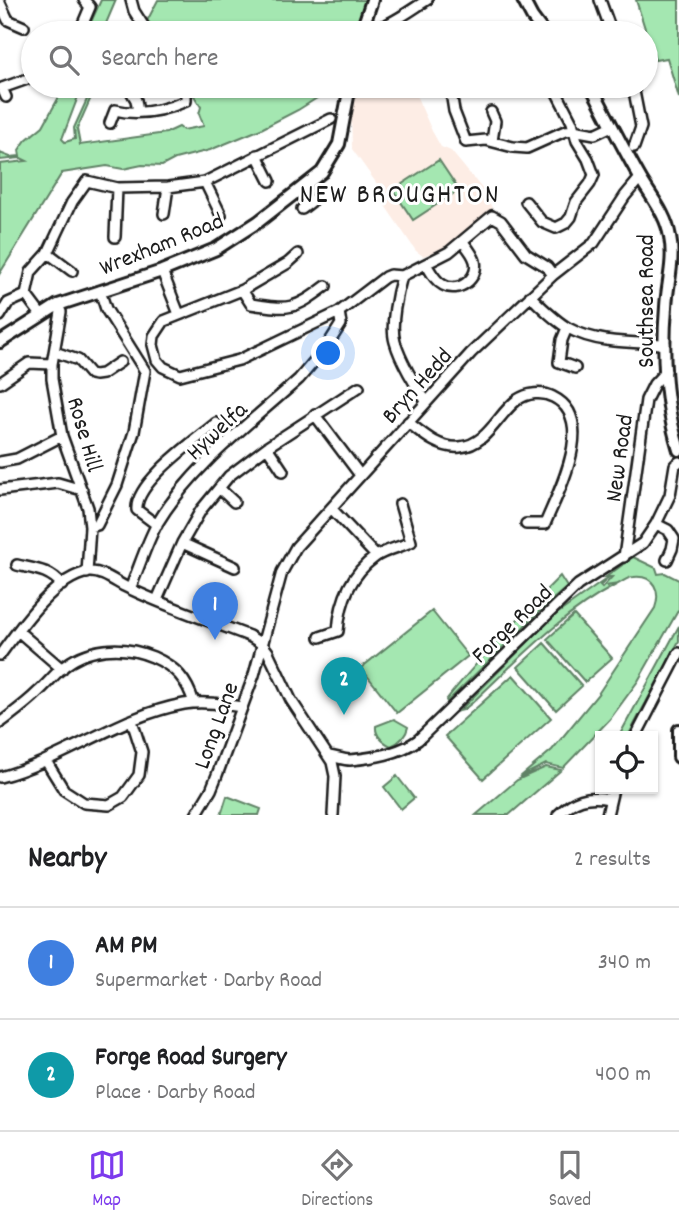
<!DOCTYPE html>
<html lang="en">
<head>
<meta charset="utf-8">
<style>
	body { margin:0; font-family:Dekko,sans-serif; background:#f6f6f6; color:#202124 }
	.controls { position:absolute; right:21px; bottom:21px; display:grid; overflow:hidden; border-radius:0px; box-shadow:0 2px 5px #0004 }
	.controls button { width:63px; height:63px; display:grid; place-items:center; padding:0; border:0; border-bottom:2px solid #e0e0e0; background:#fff; color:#202124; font:35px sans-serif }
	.you { position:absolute; left:329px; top:354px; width:24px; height:24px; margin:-18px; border:5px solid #fff; border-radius:50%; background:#1a73e8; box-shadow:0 0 0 10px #1a73e833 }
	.badge { display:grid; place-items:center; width:46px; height:46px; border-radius:50%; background:#7c3aed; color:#fff; font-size:23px; font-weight:700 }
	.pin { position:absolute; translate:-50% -58px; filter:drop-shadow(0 2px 4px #0008) }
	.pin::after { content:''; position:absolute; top:37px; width:24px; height:21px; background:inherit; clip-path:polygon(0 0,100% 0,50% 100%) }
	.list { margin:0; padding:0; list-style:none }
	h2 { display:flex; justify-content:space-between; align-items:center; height:91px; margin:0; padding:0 28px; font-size:30px }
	h2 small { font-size:23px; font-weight:400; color:#757577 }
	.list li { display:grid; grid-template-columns:46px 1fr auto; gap:21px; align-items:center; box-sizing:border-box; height:112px; padding:0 28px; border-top:2px solid #e0e0e0 }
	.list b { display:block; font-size:26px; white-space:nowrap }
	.list p { margin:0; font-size:23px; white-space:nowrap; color:#757577 }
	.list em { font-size:23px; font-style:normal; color:#757577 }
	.icon { flex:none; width:38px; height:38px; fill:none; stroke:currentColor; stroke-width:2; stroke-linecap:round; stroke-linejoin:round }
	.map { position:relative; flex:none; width:679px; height:815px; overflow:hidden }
	.search { position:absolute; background:#fff; box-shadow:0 2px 5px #0004; left:21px; right:21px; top:21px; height:77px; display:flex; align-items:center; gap:18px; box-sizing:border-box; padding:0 24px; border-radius:38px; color:#757577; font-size:26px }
	.sheet { height:315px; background:#fff }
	nav { display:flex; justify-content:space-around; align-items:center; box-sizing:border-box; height:98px; border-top:2px solid #e0e0e0; background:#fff; font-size:19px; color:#757577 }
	nav a { display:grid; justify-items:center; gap:4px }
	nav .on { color:#7c3aed }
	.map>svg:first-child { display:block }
	.built { fill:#fdede5 }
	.green { fill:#a4e7b1; stroke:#608266; stroke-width:2 }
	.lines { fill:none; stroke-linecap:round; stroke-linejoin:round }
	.minor-casing { stroke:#1c1c1c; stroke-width:14 }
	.major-casing { stroke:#1c1c1c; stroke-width:16 }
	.minor { stroke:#fff; stroke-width:9 }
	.major { stroke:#fff; stroke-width:10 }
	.labels { text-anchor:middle; stroke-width:6; stroke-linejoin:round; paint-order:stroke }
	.street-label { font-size:24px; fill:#1c1c1c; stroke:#fff }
	.quarter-label { font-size:28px; letter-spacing:2px; fill:#1c1c1c; stroke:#fff }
</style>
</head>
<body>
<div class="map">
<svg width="679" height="815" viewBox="0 0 679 815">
	<rect width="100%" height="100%" fill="#fff"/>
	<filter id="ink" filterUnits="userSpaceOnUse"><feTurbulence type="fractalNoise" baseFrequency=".0143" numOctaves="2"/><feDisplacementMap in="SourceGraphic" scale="14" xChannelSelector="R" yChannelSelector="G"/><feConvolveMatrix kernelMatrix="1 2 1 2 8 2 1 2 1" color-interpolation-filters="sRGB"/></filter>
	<g filter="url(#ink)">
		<path class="built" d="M357 86H412L432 131 441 147 451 151 484 191 494 212 448 247 423 256 416 251 373 188 377 184 352 149 351 109H353Z"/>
		<path class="green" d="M101 0H116L102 33H86Z
			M158 0H367L356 33H154V27L147 21Z
			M636 0H679V98L667 58 655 60Z
			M65 86H82L62 139 65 142 75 139 74 128 93 86H96L77 129 80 145 166 133 179 127 183 130 204 126 199 114 201 107 188 86H336L298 110 261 129 210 150 175 159 162 166 142 165 123 169 107 166 62 173 0 273V164L27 161 21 158 0 160V153L10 157 20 156 19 150 26 140 43 126Z
			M439 160 459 190 413 220 393 190Z
			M633 557 656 568 658 574 665 573 679 580V609L638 681 610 719 563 768 546 764 520 777 552 750 598 694 655 608C661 591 654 575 634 577 627 577 623 582 618 584 614 585 610 585 606 586L616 585C561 614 518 660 472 703L463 710 459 711 554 616 609 577 600 586 602 588 612 577H606Z
			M560 576 567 587 545 606 447 702 446 700C481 656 520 616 560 576Z
			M432 611 468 656 397 713 361 668Z
			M574 615 612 658 585 682 547 639Z
			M679 626V641L628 736H619Z
			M544 643 582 686 556 710 518 667Z
			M513 675 551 718 483 779 445 736Z
			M394 719 408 727C406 737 400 742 391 746 383 742 375 736 376 726Z
			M546 767 561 770 509 815H476L517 780Z
			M397 776 414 798 401 809 384 787Z
			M227 796 261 809 259 815H221Z"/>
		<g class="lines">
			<g class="minor-casing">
				<path id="minor" d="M131 0 134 11 148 33
					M600 0 612 33
					M0 3 8 20 24 27
					M362 29C379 35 412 9 427 0
					M79 33 90 7 84 0
					M128 86 136 100 138 112
					M450 86 454 111 466 142 486 140 513 147 527 148 565 131 573 130 595 134 612 126
					M633 86 641 127 634 147
					M6 97 2 88 33 77
					M491 112 495 121 492 141
					M110 123 115 110C140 116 163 111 186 101V94L182 86
					M257 155 270 181
					M205 182 221 215
					M300 190 311 202 302 209
					M526 202 542 222 556 228 566 223 571 217 576 202 590 184 594 175 588 159 577 141 572 122 557 93
					M164 214 168 187
					M115 237 117 188
					M48 253 72 271
					M298 254 288 263 242 290 164 321 154 336 153 345 157 360 163 367 180 375 239 360 339 312 385 277 390 275 402 276
					M426 264C431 272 435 281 443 285 459 294 479 278 475 261 473 254 467 247 463 242
					M162 271 179 314
					M242 290 251 304C290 310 294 310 326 286
					M26 295 31 272 48 253 72 202 87 181 117 188 168 187 205 182 331 119
					M530 296C542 307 554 320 568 328 597 344 633 342 665 344
					M58 305 61 312 52 364V379L62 436 88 508 90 527 87 573
					M0 316 8 303 26 295 41 315
					M567 328 562 340 559 362 575 368
					M55 352 78 360 90 374 95 375 102 374 120 362
					M0 383 29 363 52 364
					M426 401C416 387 400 360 395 342 390 325 397 293 402 276L449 252 492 216 501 221 526 254 547 267 553 275
					M315 415 360 475
					M408 422C423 434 439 449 460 447 487 445 498 414 517 400 527 393 542 391 553 397 598 419 558 492 545 524H526
					M267 447 283 471
					M0 462 17 459 62 436
					M219 488 234 502
					M0 490 58 483 82 490
					M331 508 376 556
					M656 524 668 530 674 539 672 549 667 560
					M157 525 137 510C134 483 196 440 216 423
					M90 527 97 525 117 485 134 432 145 371 106 309 100 291
					M182 543 235 567
					M624 557 646 400 654 384 666 371
					M17 565C35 569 50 570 62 585
					M130 589C139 568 146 544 157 524 190 468 251 422 299 379L327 346 341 324 339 312
					M157 600 182 543 201 510 229 476 267 447 359 387
					M18 631 62 669
					M320 637 338 631C340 602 350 575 375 557 385 550 400 547 411 542L400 504
					M0 655C19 629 54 577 89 572 101 571 113 580 124 586 164 606 208 620 249 636L262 644 268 652 291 700 332 762 335 776 333 815
					M0 723C13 713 26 704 38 692 46 685 53 676 61 669 86 647 122 644 153 657 176 667 187 680 194 703
					M636 736 679 653
					M329 756C336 757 344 760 350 760 373 758 399 754 418 740L578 585 643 543 656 524 670 495 675 465 679 462
					M46 761 64 790 84 803 109 805 123 797 139 775 142 752 132 721
					M0 777C64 760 118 716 184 704 203 701 223 704 242 707
					M196 815 211 790 217 775 254 675 282 572 296 547 471 353 553 275 594 243 625 196 640 178
					M558 815C574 799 587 795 609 799
					M607 815 613 789"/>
			</g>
			<g class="major-casing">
				<path id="major" d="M523 0 532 17 544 33
					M361 33 372 0
					M591 86C607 116 622 146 639 176 650 196 666 213 670 237 675 261 667 284 666 307 662 355 665 405 679 450
					M0 342 58 305 162 271 216 249 258 222 322 172 339 144 350 86
					M679 730V757"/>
			</g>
			<use href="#minor" class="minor"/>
			<use href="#major" class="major"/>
		</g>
	</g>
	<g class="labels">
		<g class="street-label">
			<text transform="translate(161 243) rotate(-22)" y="8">Wrexham Road</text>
			<text transform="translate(645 301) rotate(-90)" y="8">Southsea Road</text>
			<text transform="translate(416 385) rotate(-48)" y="8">Bryn Hedd</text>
			<text transform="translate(216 430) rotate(-43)" y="8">Hywelfa</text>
			<text transform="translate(86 434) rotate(74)" y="8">Rose Hill</text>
			<text transform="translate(618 458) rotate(-82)" y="8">New Road</text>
			<text transform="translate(511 623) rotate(-44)" y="8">Forge Road</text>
			<text transform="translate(215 725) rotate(-70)" y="8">Long Lane</text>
		</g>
		<g class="quarter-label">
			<text x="400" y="202">NEW BROUGHTON</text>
		</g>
	</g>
</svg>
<div class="controls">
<button><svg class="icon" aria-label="locate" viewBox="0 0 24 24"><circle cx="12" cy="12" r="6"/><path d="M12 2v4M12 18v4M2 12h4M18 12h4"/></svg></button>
</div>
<div class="you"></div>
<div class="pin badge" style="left:215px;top:640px;background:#3f7fe0">1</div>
<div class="pin badge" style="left:344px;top:715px;background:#0f9aa8">2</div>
<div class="search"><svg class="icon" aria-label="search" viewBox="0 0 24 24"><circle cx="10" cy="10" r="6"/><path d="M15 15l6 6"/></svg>Search here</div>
</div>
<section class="sheet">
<h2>Nearby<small>2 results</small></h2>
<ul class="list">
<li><span class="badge" style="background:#3f7fe0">1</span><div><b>AM PM</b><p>Supermarket · Darby Road</p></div><em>340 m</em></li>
<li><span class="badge" style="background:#0f9aa8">2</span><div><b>Forge Road Surgery</b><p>Place · Darby Road</p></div><em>400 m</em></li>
</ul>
</section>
<nav>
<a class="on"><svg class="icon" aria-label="map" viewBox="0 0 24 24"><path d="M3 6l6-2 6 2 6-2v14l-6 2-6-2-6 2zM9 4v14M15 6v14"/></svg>Map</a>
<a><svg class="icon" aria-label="directions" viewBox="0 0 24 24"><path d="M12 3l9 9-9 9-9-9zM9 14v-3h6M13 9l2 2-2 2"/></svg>Directions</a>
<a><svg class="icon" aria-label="saved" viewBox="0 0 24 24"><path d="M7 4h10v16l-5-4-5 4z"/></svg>Saved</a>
</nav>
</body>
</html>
